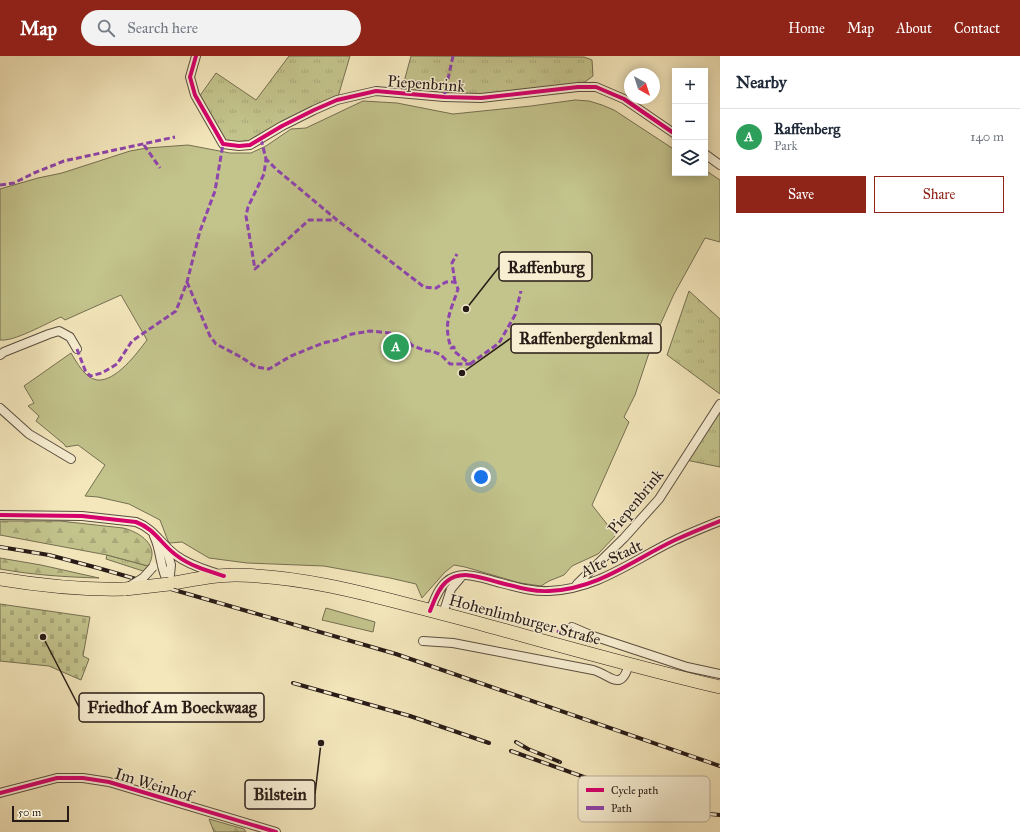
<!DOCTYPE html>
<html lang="en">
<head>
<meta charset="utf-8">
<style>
	body { margin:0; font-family:"IM FELL Great Primer",serif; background:#f2f2f3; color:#1f2937 }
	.controls { position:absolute; right:12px; top:12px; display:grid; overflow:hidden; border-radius:0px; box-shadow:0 2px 10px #0003 }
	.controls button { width:36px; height:36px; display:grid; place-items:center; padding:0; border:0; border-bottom:1px solid #e0e1e3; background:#fff; color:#1f2937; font:20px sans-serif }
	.compass { position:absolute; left:624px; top:12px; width:36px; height:36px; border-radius:50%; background:#fff; box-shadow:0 2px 10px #0003; rotate:141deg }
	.scale { position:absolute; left:12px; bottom:10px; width:57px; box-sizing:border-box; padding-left:4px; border:2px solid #271b17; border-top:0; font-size:11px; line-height:14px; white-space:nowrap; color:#271b17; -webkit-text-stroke:3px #f8efd3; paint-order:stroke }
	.you { position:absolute; left:481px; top:421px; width:14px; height:14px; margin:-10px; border:3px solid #fff; border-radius:50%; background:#1a73e8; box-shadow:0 0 0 6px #1a73e833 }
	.badge { display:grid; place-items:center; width:26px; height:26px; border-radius:50%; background:#8f2418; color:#fff; font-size:13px; font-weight:700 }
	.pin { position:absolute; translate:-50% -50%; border:2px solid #fff; box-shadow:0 1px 4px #0006 }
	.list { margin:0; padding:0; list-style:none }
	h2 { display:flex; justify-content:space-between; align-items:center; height:52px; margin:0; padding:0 16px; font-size:17px }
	h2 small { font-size:13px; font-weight:400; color:#747a83 }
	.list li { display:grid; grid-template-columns:26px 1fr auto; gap:12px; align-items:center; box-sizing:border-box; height:56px; padding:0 16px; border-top:1px solid #e0e1e3 }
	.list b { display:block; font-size:15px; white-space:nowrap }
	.list p { margin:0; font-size:13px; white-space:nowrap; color:#747a83 }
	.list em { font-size:13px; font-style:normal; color:#747a83 }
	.actions { display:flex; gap:8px; padding:12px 16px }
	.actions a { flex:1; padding:9px 0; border:1px solid #8f2418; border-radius:0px; text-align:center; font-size:14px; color:#8f2418 }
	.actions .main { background:#8f2418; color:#fff }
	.icon { flex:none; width:22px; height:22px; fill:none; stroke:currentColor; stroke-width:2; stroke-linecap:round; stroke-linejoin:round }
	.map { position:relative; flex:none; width:720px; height:776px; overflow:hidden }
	header { display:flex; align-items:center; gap:24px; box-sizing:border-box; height:56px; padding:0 20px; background:#8f2418; color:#fff }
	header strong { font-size:19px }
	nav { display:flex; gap:22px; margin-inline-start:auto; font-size:14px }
	.search { width:280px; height:36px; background:#f2f2f3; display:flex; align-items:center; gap:10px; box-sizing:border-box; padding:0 14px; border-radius:22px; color:#747a83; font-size:15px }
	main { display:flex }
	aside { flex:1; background:#fff }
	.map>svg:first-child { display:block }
	.grass { fill:url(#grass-tufts); stroke:#756f52 }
	.forest { fill:url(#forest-firs); stroke:#756f52 }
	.cemetery { fill:url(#cemetery-stones); stroke:#756f52 }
	.park { fill:#c3c38c; stroke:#756f52 }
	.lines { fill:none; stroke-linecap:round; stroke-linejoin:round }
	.minor-casing { stroke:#5a4e40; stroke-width:10 }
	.primary-casing { stroke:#271b17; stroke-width:14 }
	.minor { stroke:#f8efd3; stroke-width:8 }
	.primary { stroke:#f4e7bc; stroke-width:13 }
	.rail-casing { stroke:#271b17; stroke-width:4 }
	.rail { stroke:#f8efd3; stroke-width:2.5; stroke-dasharray:8; stroke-linecap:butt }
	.minor-bridge-casing { stroke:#5a4e40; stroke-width:10; stroke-linecap:butt }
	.primary-bridge-casing { stroke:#271b17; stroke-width:14; stroke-linecap:butt }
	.minor-bridge { stroke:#f8efd3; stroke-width:8 }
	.primary-bridge { stroke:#f4e7bc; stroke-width:13 }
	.quiet { stroke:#8e44ad; stroke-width:3; stroke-dasharray:6 3; stroke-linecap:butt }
	.cycleway-casing { stroke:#f8efd3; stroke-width:6 }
	.cycleway { stroke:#d6006c; stroke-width:4 }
	.labels { text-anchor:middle; stroke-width:3; stroke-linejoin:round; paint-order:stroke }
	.street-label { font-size:16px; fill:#271b17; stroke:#f8efd3 }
	.key { fill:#f8efd3; stroke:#b9af9b; stroke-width:1 }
	.key-label { font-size:11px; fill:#271b17 }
	.leader { fill:none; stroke:#271b17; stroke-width:1.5 }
	.callout-dot { fill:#271b17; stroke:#f8efd3; stroke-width:1.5 }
	.callout { fill:#f8efd3; stroke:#271b17; stroke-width:1.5 }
	.callout-label { font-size:17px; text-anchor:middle; font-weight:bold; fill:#271b17 }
</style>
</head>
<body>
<header>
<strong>Map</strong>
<div class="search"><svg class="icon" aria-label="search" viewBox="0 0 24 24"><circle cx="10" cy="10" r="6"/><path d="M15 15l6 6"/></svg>Search here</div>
<nav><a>Home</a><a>Map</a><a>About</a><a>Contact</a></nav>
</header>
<main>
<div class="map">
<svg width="720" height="776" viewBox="0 0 720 776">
	<defs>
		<pattern id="grass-tufts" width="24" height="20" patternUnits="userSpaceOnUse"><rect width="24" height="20" fill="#c3c38c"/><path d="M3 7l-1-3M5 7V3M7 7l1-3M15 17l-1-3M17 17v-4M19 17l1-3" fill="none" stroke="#a8a778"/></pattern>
		<pattern id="forest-firs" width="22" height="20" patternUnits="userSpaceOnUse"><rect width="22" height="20" fill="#c3c38c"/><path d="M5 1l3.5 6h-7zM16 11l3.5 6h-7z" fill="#a8a778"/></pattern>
		<pattern id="cemetery-stones" width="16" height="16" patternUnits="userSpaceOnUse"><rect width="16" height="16" fill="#c3c38c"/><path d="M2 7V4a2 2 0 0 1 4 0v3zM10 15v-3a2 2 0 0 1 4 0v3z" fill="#a8a778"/></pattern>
	</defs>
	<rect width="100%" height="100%" fill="#f4e7bc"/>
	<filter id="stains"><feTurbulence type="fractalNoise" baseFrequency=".005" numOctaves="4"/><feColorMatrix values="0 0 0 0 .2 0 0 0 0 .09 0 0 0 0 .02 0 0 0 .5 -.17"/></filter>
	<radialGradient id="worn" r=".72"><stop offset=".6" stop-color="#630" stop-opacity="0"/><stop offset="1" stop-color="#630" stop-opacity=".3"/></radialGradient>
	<path class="grass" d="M289 0H350L337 44 250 89 223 88 199 41 216 17 256 44Z
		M411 0 584 1 592 4 593 20 578 31 481 42 401 37Z
		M689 235 720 263V338L667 299Z
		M720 352V411L686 404Z
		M107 499 148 510 143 515 106 503Z"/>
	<path class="forest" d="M0 465H60L123 472C140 476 161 490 148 510L107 499 0 479Z
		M0 502 41 509 99 522C65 521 33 519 0 513Z
		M209 763 244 773 246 776H214Z"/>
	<path class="cemetery" d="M0 548 90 561 83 600 89 603 81 624 49 610 0 605Z"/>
	<path class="park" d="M575 44 589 45 602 49 614 54 675 94V117H705V114L720 124V186L705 182 674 238 653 285 635 339 624 361 629 366 592 449 610 472 617 478 598 498 572 510 564 519 549 525 541 530 520 527 465 511 454 509 445 516 422 542 416 528 390 522 324 510 247 507 209 502 182 486 170 487 168 485 160 464 129 448 98 441 85 440 105 409 78 389 66 391 64 388 36 365 39 360 28 350 34 347 24 330 71 297C77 307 85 322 97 324 116 326 137 297 147 284L121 239 65 264 61 261C47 267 14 286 0 284V133L38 122 62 117 130 95 147 92 188 89 230 97H251L266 90 291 73 306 72 363 45 397 47 453 58 531 50Z
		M326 552 375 566 373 576 322 564Z"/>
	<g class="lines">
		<g class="minor-casing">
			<path id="minor" d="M196 0 190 21 195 39 223 88 239 90 250 89 282 70 314 54 337 44 376 35 444 41 481 42 578 31H596L624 43 675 78
				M705 98 720 109
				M0 299 4 296 49 278 59 275 70 281 77 293
				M0 352 29 378 71 403
				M0 459 82 460 136 466C155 473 161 489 177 500 189 509 204 513 218 518
				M154 480C162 496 159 512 169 528
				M166 492 171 509 169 528
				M575 531 578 527 624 482 659 443 720 348
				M430 555C434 545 438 533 446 526 462 512 484 523 501 527 517 531 533 536 549 535 598 533 633 504 675 484 690 477 705 471 720 465
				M443 558 451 533 462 520
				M572 571 593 580 687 611 720 618
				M423 585 453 587 593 614C611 619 621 637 629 608
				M0 737 57 722H83L109 726 276 776"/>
		</g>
		<g class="primary-casing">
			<path id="primary" d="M0 523C42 530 83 534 125 533
				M169 528C190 524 213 519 235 519 313 520 388 544 463 563 548 586 634 611 720 631"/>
		</g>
		<use href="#minor" class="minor"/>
		<use href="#primary" class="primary"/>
		<g class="rail-casing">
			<path id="rail" d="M0 491 49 499 98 512 396 598 720 710
				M293 627 410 660 489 687
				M516 686 528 693 560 706
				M511 695 671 752 699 757 720 759
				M612 725 666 743 708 753"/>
		</g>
		<use href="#rail" class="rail"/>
		<g class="minor-bridge-casing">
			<path id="minor-bridge" d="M130 530 143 522 153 511"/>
		</g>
		<g class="primary-bridge-casing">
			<path id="primary-bridge" d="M125 533 169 528"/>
		</g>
		<use href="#minor-bridge" class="minor-bridge"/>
		<use href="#primary-bridge" class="primary-bridge"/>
		<path class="quiet" d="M444 41 453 0
			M261 83 266 103 264 118 248 151 246 160 255 213 309 164H337
			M144 89 160 112
			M0 129 14 127 34 117 64 105 175 81
			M187 226 210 280 216 288 241 301 256 311 269 313 291 300 323 287 337 284 352 278 370 275 390 277 402 280 413 290 427 295H432L441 299 450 308H470L454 295V291L451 292C443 267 450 257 458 233L455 226H446L436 232 424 231 337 164 276 113 266 103
			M455 226 452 207 457 198
			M77 293 85 314 90 320 102 317 117 308 132 285 176 255 187 226 200 175 215 135 223 88
			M470 308 499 287 515 259 521 235
			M548 573 569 578 572 571"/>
		<g class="cycleway-casing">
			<path id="cycleway" d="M196 0 190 21 195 39 223 88 239 90 250 89 282 70 314 54 337 44 376 35 444 41 481 42 578 31H596L624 43 675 78
				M0 459 82 460 136 466C155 473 161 488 176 499 190 510 208 515 224 520
				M430 555C434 545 438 533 446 526 462 512 484 523 501 527 517 531 533 536 549 535 598 533 633 504 675 484 690 477 705 471 720 465
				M0 737 57 722H83L109 726 276 776"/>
		</g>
		<use href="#cycleway" class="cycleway"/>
	</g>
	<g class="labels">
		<g class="street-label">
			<text transform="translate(426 27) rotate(4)" y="6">Piepenbrink</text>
			<text transform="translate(635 445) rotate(-51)" y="6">Piepenbrink</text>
			<text transform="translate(611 502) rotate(-25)" y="6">Alte Stadt</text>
			<text transform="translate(525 563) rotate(15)" y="6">Hohenlimburger Straße</text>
			<text transform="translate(154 728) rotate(17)" y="6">Im Weinhof</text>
		</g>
	</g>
	<rect x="578" y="720" width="132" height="46" rx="6" class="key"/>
	<rect x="586" y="732" width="18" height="4" fill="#d6006c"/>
	<rect x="586" y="750" width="18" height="4" fill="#8e44ad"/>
	<g class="key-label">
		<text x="611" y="738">Cycle path</text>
		<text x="611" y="756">Path</text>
	</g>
	<path class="leader" d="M466 253L499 211M462 317L511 282M43 581L79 651M321 687L315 738"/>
	<g class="callout-dot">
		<circle cx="466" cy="253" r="4"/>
		<circle cx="462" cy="317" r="4"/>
		<circle cx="43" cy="581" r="4"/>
		<circle cx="321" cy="687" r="4"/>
	</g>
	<g class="callout">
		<rect x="499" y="196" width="93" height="29" rx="4"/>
		<rect x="511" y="268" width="150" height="29" rx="4"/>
		<rect x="79" y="637" width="185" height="29" rx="4"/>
		<rect x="245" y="724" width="70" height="29" rx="4"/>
	</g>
	<g class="callout-label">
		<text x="546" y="217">Raffenburg</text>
		<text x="586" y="288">Raffenbergdenkmal</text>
		<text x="172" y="657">Friedhof Am Boeckwaag</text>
		<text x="280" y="744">Bilstein</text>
	</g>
	<rect width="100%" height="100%" filter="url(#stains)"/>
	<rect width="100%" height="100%" fill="url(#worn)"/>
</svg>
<div class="controls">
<button>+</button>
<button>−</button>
<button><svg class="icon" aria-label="layers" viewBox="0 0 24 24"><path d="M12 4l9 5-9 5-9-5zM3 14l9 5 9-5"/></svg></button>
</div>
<svg class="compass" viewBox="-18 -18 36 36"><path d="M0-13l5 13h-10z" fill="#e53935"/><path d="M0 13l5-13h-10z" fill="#747a83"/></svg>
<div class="scale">50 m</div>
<div class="you"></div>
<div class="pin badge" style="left:396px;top:291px;background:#2e9e5b">A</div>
</div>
<aside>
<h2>Nearby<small></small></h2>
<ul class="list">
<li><span class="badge" style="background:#2e9e5b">A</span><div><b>Raffenberg</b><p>Park</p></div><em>140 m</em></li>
</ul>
<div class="actions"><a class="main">Save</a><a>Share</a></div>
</aside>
</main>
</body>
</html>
